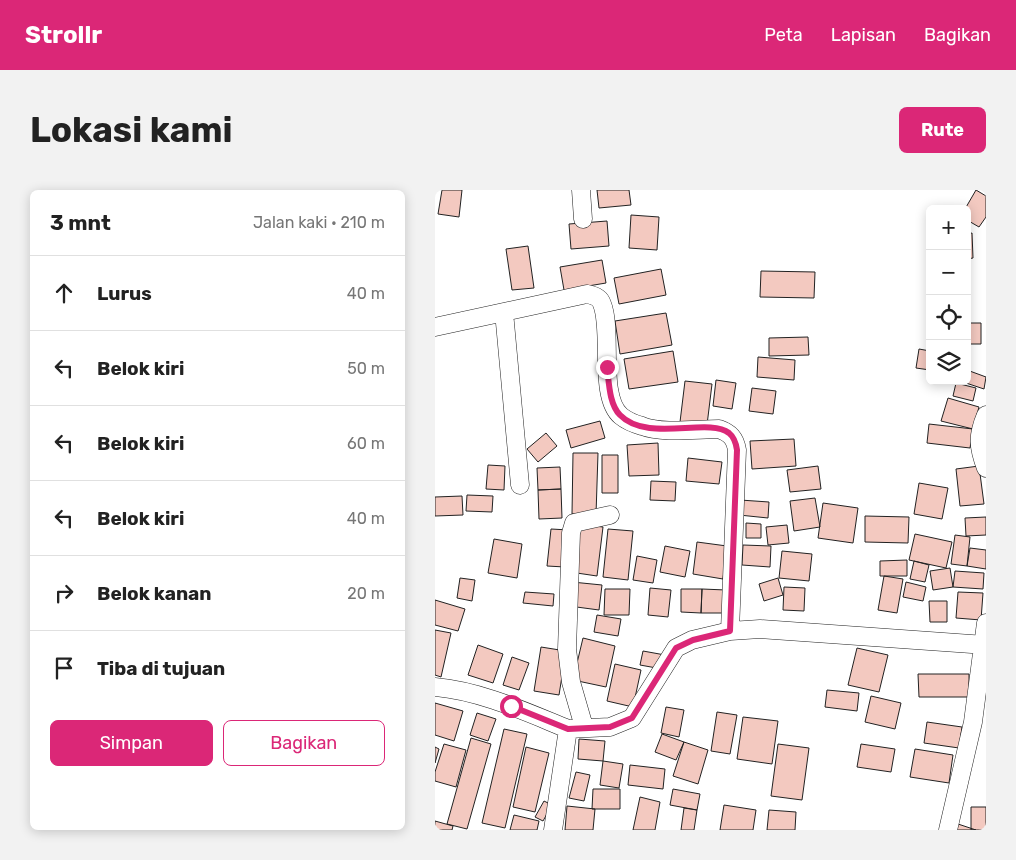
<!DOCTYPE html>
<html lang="id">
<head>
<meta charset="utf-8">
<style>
	body { margin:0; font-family:Rubik,sans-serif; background:#f2f2f2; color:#222 }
	.controls { position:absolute; right:15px; top:15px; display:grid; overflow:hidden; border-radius:8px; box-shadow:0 2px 12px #0003 }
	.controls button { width:45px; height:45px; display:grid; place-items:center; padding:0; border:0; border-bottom:1px solid #e0e0e0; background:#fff; color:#222; font:25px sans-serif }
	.stop { position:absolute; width:15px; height:15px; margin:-11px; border:4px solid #db2777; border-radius:50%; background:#fff }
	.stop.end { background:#db2777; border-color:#fff; box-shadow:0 1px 5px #0008 }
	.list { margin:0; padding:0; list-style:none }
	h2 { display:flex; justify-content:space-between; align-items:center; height:65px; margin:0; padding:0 20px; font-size:21px }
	h2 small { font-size:16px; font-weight:400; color:#767676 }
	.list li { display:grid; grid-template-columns:32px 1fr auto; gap:15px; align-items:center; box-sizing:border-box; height:75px; padding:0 20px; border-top:1px solid #e0e0e0 }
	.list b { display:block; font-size:19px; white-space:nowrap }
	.list em { font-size:16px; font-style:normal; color:#767676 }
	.actions { display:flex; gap:10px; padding:15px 20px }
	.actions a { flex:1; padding:11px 0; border:1px solid #db2777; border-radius:8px; text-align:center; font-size:18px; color:#db2777 }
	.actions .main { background:#db2777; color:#fff }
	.icon { flex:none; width:28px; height:28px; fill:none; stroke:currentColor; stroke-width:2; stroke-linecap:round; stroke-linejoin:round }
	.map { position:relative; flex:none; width:551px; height:640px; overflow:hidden; border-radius:8px }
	header { display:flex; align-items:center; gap:30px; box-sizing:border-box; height:70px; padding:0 25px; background:#db2777; color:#fff }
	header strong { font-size:24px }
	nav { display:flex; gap:28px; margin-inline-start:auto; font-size:18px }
	.intro { display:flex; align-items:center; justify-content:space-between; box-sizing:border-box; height:120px; padding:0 30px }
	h1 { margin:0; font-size:35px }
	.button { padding:12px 22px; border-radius:8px; background:#db2777; color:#fff; font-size:18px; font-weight:700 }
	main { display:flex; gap:30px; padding:0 30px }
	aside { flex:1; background:#fff; border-radius:8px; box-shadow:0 2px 12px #0003 }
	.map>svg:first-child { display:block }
	.building { fill:#f3c9c0; stroke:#222 }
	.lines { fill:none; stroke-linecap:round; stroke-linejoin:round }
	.street-casing { stroke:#222; stroke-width:19 }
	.street { stroke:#fff; stroke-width:18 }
	.route { stroke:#db2777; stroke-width:6 }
</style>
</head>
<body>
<header>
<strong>Strollr</strong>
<nav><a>Peta</a><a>Lapisan</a><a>Bagikan</a></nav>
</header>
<div class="intro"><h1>Lokasi kami</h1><a class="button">Rute</a></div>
<main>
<aside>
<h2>3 mnt<small>Jalan kaki · 210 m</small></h2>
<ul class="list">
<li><svg class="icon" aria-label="ahead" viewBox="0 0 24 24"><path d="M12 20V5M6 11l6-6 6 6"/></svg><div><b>Lurus</b></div><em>40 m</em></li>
<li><svg class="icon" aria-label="left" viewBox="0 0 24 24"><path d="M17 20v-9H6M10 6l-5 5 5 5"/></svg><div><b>Belok kiri</b></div><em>50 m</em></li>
<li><svg class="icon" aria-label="left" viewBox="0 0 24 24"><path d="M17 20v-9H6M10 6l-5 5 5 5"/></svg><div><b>Belok kiri</b></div><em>60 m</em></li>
<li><svg class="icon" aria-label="left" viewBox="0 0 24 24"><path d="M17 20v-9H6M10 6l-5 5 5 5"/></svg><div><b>Belok kiri</b></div><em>40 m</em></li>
<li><svg class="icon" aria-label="right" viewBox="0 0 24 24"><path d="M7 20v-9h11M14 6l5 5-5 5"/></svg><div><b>Belok kanan</b></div><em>20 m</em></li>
<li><svg class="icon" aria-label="arrive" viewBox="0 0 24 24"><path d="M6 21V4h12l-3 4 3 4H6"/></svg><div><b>Tiba di tujuan</b></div></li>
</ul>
<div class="actions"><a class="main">Simpan</a><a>Bagikan</a></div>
</aside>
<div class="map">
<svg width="551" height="640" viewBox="0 0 551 640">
	<rect width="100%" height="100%" fill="#fff"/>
	<path class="building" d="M7 0H27L24 27 3 24Z
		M162 0H194L196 15 164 18Z
		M541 0 551 6V27L544 37 532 30V19H530Z
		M196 25 224 27 222 60 194 58Z
		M172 31 174 56 136 59 134 34Z
		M537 43 538 68 532 69V44Z
		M93 56 99 98 77 100 71 59Z
		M167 70 171 93 129 100 125 77Z
		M226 79 231 105 184 114 179 88Z
		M326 81 380 82 379 108 325 107Z
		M231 123 237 155 185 164 180 131Z
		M532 133H546V154H532Z
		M373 147 374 165 334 166V148Z
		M484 159 495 161V180L481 178Z
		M238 161 243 192 194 199 189 169Z
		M323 167 360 170 359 190 322 187Z
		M532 180 551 187 549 199 528 192 532 191Z
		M281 190 301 193 297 219 278 216Z
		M250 191 277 194 272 235 245 232Z
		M521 193 541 198 538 211 518 206Z
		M317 198 341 201 338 224 314 221Z
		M513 208 544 217 538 239 506 231Z
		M165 231 170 248 136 258 131 240Z
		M494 234 538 239 535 258 492 253Z
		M111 243 122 256 103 272 92 259Z
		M359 249 361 276 317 279 315 251Z
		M223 253 224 285 194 286 192 255Z
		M138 263H163L161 325 137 324Z
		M167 265H183V303H167Z
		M253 268 287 272 284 294 251 291Z
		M53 275 70 276 69 300 51 299Z
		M383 276 386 299 355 302 352 280Z
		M544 276 549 314 525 316 521 279Z
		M125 277 126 299 103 300 102 278Z
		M216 291 241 292 240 311 215 310Z
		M484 293 513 298 507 329 479 324Z
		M126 299 127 328 104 329 103 300Z
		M32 305 58 306 57 322 31 321Z
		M27 306 28 325 0 326V307Z
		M380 308 385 337 359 341 355 311Z
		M305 310 334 312 333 328 304 325Z
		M388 313 423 318 418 353 383 348Z
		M430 326 474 327 473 353 430 352Z
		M551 327V345L531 346 530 328Z
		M311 333 326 334V348H311Z
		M141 334 168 337 162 386 135 382Z
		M352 335 354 353 333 355 331 337Z
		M116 339 134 340 130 377 112 376Z
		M173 339 198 341 193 390 168 387Z
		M480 344 517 352 511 378 474 370Z
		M520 345 535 347 532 376 516 374Z
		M59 349 87 354 82 388 53 383Z
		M262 352 292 356 288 389 258 384Z
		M308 355 336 356 335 377 307 375Z
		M230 356 255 361 250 387 225 382Z
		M535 358 551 360V379L532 376Z
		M347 361 377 364 374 391 344 388Z
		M202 366 222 370 218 393 198 390Z
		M472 370V386H445V371Z
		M479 371 494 375 490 392 475 389Z
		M515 378 518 397 498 400 495 381Z
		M520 381 549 383 548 399 518 397Z
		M449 386 468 389 462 423 443 420Z
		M25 388 40 390 37 411 22 408Z
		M343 388 348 405 329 411 324 394Z
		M137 392 167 395 164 420 134 416Z
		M471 392 491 397 488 411 468 407Z
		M349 397 370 398 369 421 348 420Z
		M215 398 236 400 233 427 213 425Z
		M170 399H195L194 425H169Z
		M246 399H267L266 423 246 422Z
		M267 399 291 400 290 423H266Z
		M90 402 119 404 118 416 88 413Z
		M523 402 548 403 546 430 521 428Z
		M0 410 30 419 23 441 0 435Z
		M494 411H512V432H495Z
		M162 425 186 429 183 446 159 442Z
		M0 440 16 443 6 487 0 485Z
		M148 448 180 456 171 497 138 490Z
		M43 455 68 464 58 493 33 485Z
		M106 457 131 461 124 505 99 501Z
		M422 458 453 465 444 502 413 495Z
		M208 461 230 465 227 479 205 475Z
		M77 467 94 473 84 500 68 495Z
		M180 474 206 480 198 517 172 511Z
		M483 484H534V507H484Z
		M392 500 424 503 422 521 390 517Z
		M436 506 466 513 460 539 430 532Z
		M0 513 28 521 19 551 0 545Z
		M231 517 249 520 244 547 226 543Z
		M282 522 302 525 295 564 276 561Z
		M42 523 61 529 53 551 35 545Z
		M308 527 343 531 337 574 302 569Z
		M492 532 527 537 524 558 489 553Z
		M69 539 92 544 70 638 47 633Z
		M227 544 249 552 241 570 220 562Z
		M36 548 56 554 32 639 12 634Z
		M144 549 170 551 168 571 143 569Z
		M249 552 273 560 263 594 238 586Z
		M9 554 31 560 21 597 0 591V582Z
		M343 554 374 558 367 610 336 606Z
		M426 554 460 559 456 582 422 577Z
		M0 557 4 559 0 573Z
		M91 557 114 563 100 622 78 617Z
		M480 559 518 565 514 593 475 587Z
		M168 571 188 574 184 598 165 595Z
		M195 575 230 579 228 599 193 595Z
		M141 582 155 585 149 611 134 608Z
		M158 599H185V619H157Z
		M238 599 265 604 262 620 235 615Z
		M205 607 225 612 220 640H198Z
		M109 611 117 615 108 631 100 627Z
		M289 615 321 620 318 640H285Z
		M132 616 160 619 158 640H130Z
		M536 617H551V640H536Z
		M249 618 262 620 259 640H246Z
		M334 620 361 622 360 640H332Z
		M79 625 104 631 102 640H75Z
		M0 631 18 636 17 640H0Z
		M523 634 541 640H521Z"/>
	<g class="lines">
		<g class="street-casing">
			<path id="street" d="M146 0 148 29
				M69 122 85 295
				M0 137 152 104C158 105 165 107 167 114 178 141 163 207 186 226 192 231 200 234 207 236 227 244 262 239 284 239 295 243 300 248 302 260L295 441
				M551 225C542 246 543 257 551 278
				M0 497C46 501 91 522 133 539
				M149 537 136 492 132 459 136 343 139 333 175 325
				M118 640 133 539 175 537 197 528 241 458 257 450 295 441 325 439 551 455
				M513 640 538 532 551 433"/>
		</g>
		<use href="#street" class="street"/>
	</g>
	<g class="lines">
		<path class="route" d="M76 516 133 539 175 537 197 528 241 458 258 450 295 441 302 260C301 253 299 247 294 243 273 227 212 253 185 225 174 214 174 192 172 177"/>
	</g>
</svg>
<div class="controls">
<button>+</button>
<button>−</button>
<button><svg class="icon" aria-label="locate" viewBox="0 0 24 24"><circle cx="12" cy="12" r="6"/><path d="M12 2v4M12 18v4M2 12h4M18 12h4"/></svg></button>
<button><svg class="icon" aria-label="layers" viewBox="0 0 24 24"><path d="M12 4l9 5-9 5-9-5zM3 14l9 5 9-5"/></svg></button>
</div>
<div class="stop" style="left:76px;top:516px"></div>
<div class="stop end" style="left:172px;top:177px"></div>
</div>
</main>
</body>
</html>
